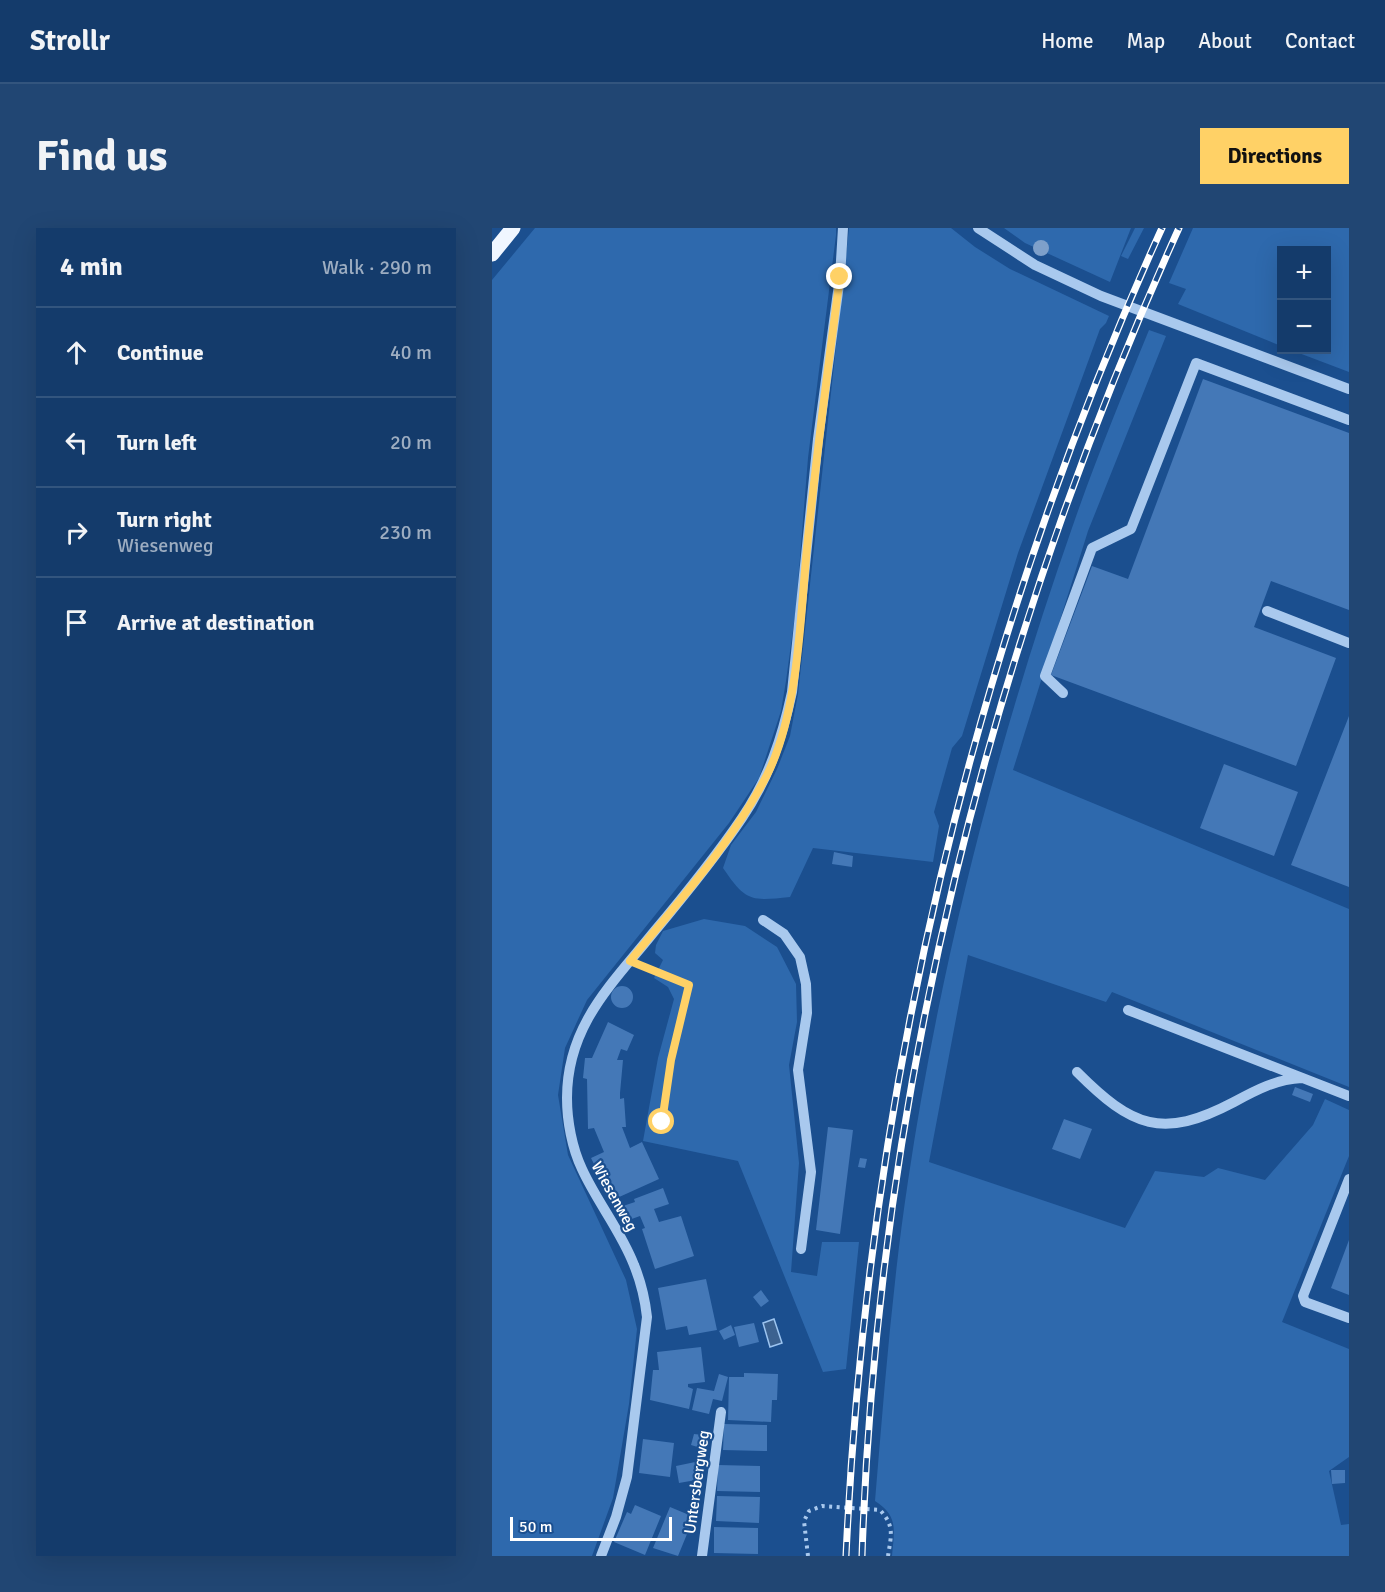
<!DOCTYPE html>
<html lang="en">
<head>
<meta charset="utf-8">
<style>
	body { margin:0; font-family:Signika,sans-serif; background:#214673; color:#f1f3f6 }
	.controls { position:absolute; right:18px; top:18px; display:grid; overflow:hidden; border-radius:0px; box-shadow:0 6px 24px #0002 }
	.controls button { width:54px; height:54px; display:grid; place-items:center; padding:0; border:0; border-bottom:2px solid #33557e; background:#143b6b; color:#f1f3f6; font:30px sans-serif }
	.scale { position:absolute; left:18px; bottom:15px; width:162px; box-sizing:border-box; padding-left:6px; border:3px solid #fff; border-top:0; font-size:16px; line-height:21px; white-space:nowrap; color:#fff; -webkit-text-stroke:4px #1b4f8f; paint-order:stroke }
	.stop { position:absolute; width:18px; height:18px; margin:-14px; border:4px solid #ffd166; border-radius:50%; background:#fff }
	.stop.end { background:#ffd166; border-color:#fff; box-shadow:0 2px 6px #0008 }
	.list { margin:0; padding:0; list-style:none }
	h2 { display:flex; justify-content:space-between; align-items:center; height:78px; margin:0; padding:0 24px; font-size:26px }
	h2 small { font-size:20px; font-weight:400; color:#9dadc1 }
	.list li { display:grid; grid-template-columns:39px 1fr auto; gap:18px; align-items:center; box-sizing:border-box; height:90px; padding:0 24px; border-top:2px solid #33557e }
	.list b { display:block; font-size:22px; white-space:nowrap }
	.list p { margin:0; font-size:20px; white-space:nowrap; color:#9dadc1 }
	.list em { font-size:20px; font-style:normal; color:#9dadc1 }
	.icon { flex:none; width:33px; height:33px; fill:none; stroke:currentColor; stroke-width:2; stroke-linecap:round; stroke-linejoin:round }
	.map { position:relative; flex:none; width:857px; height:1328px; overflow:hidden; border-radius:0px }
	header { display:flex; align-items:center; gap:36px; box-sizing:border-box; height:84px; padding:0 30px; background:#143b6b; border-bottom:2px solid #33557e }
	header strong { font-size:28px }
	nav { display:flex; gap:33px; margin-inline-start:auto; font-size:21px }
	.intro { display:flex; align-items:center; justify-content:space-between; box-sizing:border-box; height:144px; padding:0 36px }
	h1 { margin:0; font-size:42px }
	.button { padding:15px 27px; border-radius:0px; background:#ffd166; color:#111; font-size:21px; font-weight:700 }
	main { display:flex; gap:36px; padding:0 36px }
	aside { flex:1; background:#143b6b; border-radius:0px; box-shadow:0 6px 24px #0002 }
	.map>svg:first-child { display:block }
	.green { fill:#2e69ad }
	.water { fill:#3c6290; stroke:#9cc4f0; stroke-width:1.5 }
	.building { fill:#4478b7 }
	.lines { fill:none; stroke-linecap:round; stroke-linejoin:round }
	.path { stroke:#a9c9ee; stroke-width:4; stroke-dasharray:3 4.5; stroke-linecap:butt }
	.minor { stroke:#a9c9ee; stroke-width:10 }
	.major { stroke:#f0f6ff; stroke-width:15 }
	.rail-casing { stroke:#fff; stroke-width:7 }
	.rail { stroke:#1b4f8f; stroke-width:4.5; stroke-dasharray:14; stroke-linecap:butt }
	.tree { fill:#7ea0ca }
	.route { stroke:#ffd166; stroke-width:8 }
	.labels { text-anchor:middle; stroke-width:4.5; stroke-linejoin:round; paint-order:stroke }
	.street-label { font-size:16px; fill:#fff; stroke:#1b4f8f }
</style>
</head>
<body>
<header>
<strong>Strollr</strong>
<nav><a>Home</a><a>Map</a><a>About</a><a>Contact</a></nav>
</header>
<div class="intro"><h1>Find us</h1><a class="button">Directions</a></div>
<main>
<aside>
<h2>4 min<small>Walk · 290 m</small></h2>
<ul class="list">
<li><svg class="icon" aria-label="ahead" viewBox="0 0 24 24"><path d="M12 20V5M6 11l6-6 6 6"/></svg><div><b>Continue</b></div><em>40 m</em></li>
<li><svg class="icon" aria-label="left" viewBox="0 0 24 24"><path d="M17 20v-9H6M10 6l-5 5 5 5"/></svg><div><b>Turn left</b></div><em>20 m</em></li>
<li><svg class="icon" aria-label="right" viewBox="0 0 24 24"><path d="M7 20v-9h11M14 6l5 5-5 5"/></svg><div><b>Turn right</b><p>Wiesenweg</p></div><em>230 m</em></li>
<li><svg class="icon" aria-label="arrive" viewBox="0 0 24 24"><path d="M6 21V4h12l-3 4 3 4H6"/></svg><div><b>Arrive at destination</b></div></li>
</ul>
</aside>
<div class="map">
<svg width="857" height="1328" viewBox="0 0 857 1328">
	<rect width="100%" height="100%" fill="#1b4f8f"/>
	<path class="green" d="M43 0H344V7L316 230 304 380 294 453 289 483 267 550 237 595 95 772 73 820 66 867 76 927 134 1052 145 1101 137 1176 121 1270 100 1328H0V52Z
		M357 0H459L483 19 518 41 617 88 614 95 608 101 526 325 470 508 460 520 442 584 447 598 441 634 321 620 298 669C259 673 254 674 231 640L239 617 264 584 285 541 298 508 306 466Z
		M512 0H639L618 54 533 15Z
		M643 0H652L636 31 629 28Z
		M701 0H857V144L799 122H834V22H790L789 118 686 76 694 61 677 55Z
		M657 102 674 108 596 303 521 542 857 681V859L620 764 614 774 476 727 437 934 633 1000 663 943 712 949 726 940 773 952 821 897 833 871 857 882V928L790 1094 857 1121V1229L837 1243 849 1297 857 1296V1328H400C402 1303 407 1288 383 1273 392 1166 400 1059 416 953 449 731 506 511 580 300 603 233 630 168 657 102Z
		M212 691 253 698 285 719 304 756 305 794 297 837 307 935 299 1044 325 1048 330 1014H367L354 1141 331 1144 246 933 151 913 166 830 182 771 176 759 162 750 171 732 163 725 164 717 171 703Z"/>
	<path class="water" d="M282 1091 290 1115 278 1119 271 1095Z"/>
	<path class="building" d="M711 151 857 205V382L779 353 762 399 844 430 804 538 559 447 600 338 636 351Z
		M857 488V659L799 637Z
		M732 536 806 564 782 628 708 600Z
		M342 624 361 628 360 639 340 636Z
		M119 769a11 11 0 1 1 22 0a11 11 0 1 1-22 0Z
		M116 794 142 807 135 823 129 821 125 832H131L128 865V871L132 870 134 899H130L138 920 150 914 167 951 125 970 112 941 106 944 99 930 112 924 102 900 96 901 95 851 91 850 93 830H100Z
		M803 859 821 866 818 874 800 867Z
		M572 891 600 901 588 931 560 921Z
		M336 899 361 902 348 1006 324 1002Z
		M368 930 375 931 373 940 366 939Z
		M171 960 177 976 162 981 167 994 189 988 202 1028 163 1041 150 1001 153 1000 148 988 134 993 128 979 143 974 142 971Z
		M857 1012V1067L839 1060Z
		M214 1051 225 1102 197 1107 195 1098 174 1102 166 1060Z
		M269 1062 277 1073 269 1079 261 1069Z
		M262 1095 267 1114 247 1119 242 1099Z
		M239 1097 243 1107 232 1112 227 1103Z
		M209 1119 213 1154 196 1156V1159L201 1161 197 1181 158 1172 161 1142H167L165 1124Z
		M252 1145 286 1146 285 1172H280L279 1194 236 1192 237 1149H252Z
		M227 1146 236 1149 230 1173 221 1171 217 1186 200 1182 205 1160 222 1163Z
		M232 1196 275 1197V1223L231 1222Z
		M202 1206 211 1207 209 1220 199 1217Z
		M151 1211 182 1215 178 1249 147 1245Z
		M208 1233 204 1252 187 1255 184 1238Z
		M226 1237 268 1238V1264L225 1263Z
		M839 1242H853V1255L840 1256Z
		M225 1268 268 1269 267 1295 224 1293Z
		M143 1277 169 1288 153 1327 122 1314 135 1284 139 1286Z
		M178 1279 202 1289 186 1328 161 1320Z
		M222 1299 266 1300V1326L222 1325Z"/>
	<g class="lines">
		<path class="path" d="M153 738 197 757 179 832 170 894
			M316 1328 312 1293 317 1283 330 1278 388 1282C403 1298 399 1308 396 1328"/>
		<path class="minor" d="M486 0 543 37 609 68 857 161
			M775 383 857 415
			M571 465 553 448 600 320 639 301 704 135 857 192
			M271 692 292 706 308 729 314 756 315 785 306 842 319 944 309 1021
			M636 782 857 868
			M585 844C640 899 670 912 742 874 764 862 785 851 810 850
			M857 951 811 1068 813 1074 857 1090
			M109 1328 124 1289 135 1249 155 1089C153 1071 149 1054 142 1037 129 1003 105 974 90 941 80 920 75 893 75 870 75 798 119 757 161 705 192 668 223 630 250 590 277 550 290 510 300 464L326 211 348 49 351 0
			M210 1328 229 1184"/>
		<path class="major" d="M0 26 21 0"/>
		<g class="rail-casing">
			<path id="rail" d="M354 1328C375 871 480 417 670 0
				M370 1328C385 871 498 416 687 0"/>
		</g>
		<use href="#rail" class="rail"/>
	</g>
	<circle class="tree" cx="549" cy="20" r="8"/>
	<g class="lines">
		<path class="route" d="M170 894 179 832 197 757 138 733C186 674 240 615 275 547 307 483 308 390 315 320 324 229 336 139 348 49"/>
	</g>
	<g class="labels">
		<g class="street-label">
			<text transform="translate(123 968) rotate(61)" y="6">Wiesenweg</text>
			<text transform="translate(204 1254) rotate(-82)" y="6">Untersbergweg</text>
		</g>
	</g>
</svg>
<div class="controls">
<button>+</button>
<button>−</button>
</div>
<div class="scale">50 m</div>
<div class="stop" style="left:170px;top:894px"></div>
<div class="stop end" style="left:348px;top:49px"></div>
</div>
</main>
</body>
</html>
